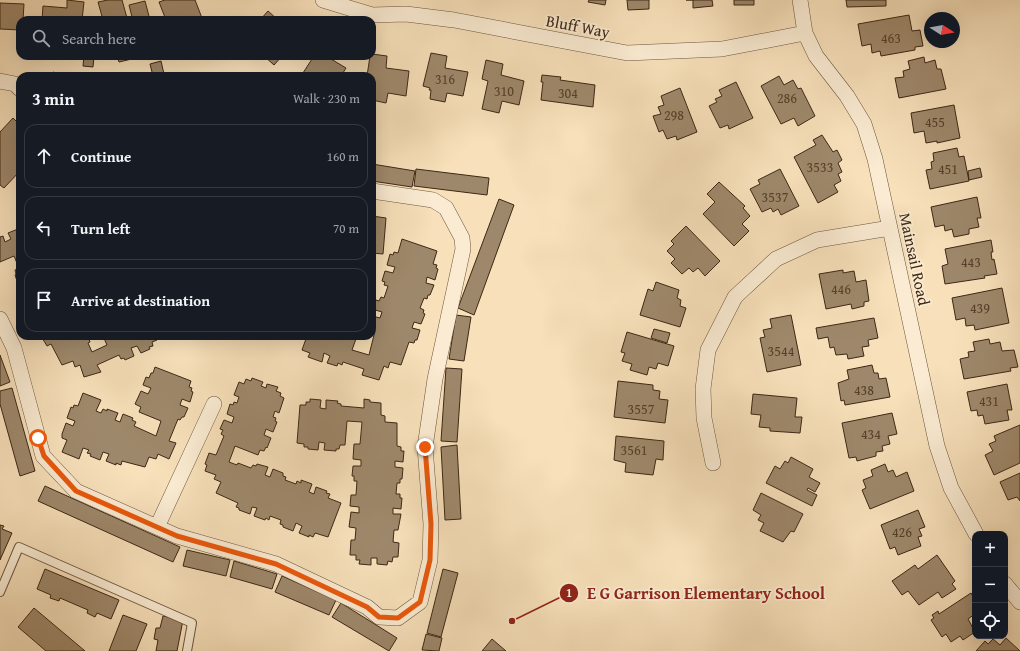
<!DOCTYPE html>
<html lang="en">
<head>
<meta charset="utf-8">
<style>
  :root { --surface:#171b24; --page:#242831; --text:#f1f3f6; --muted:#9ea1a6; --line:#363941 }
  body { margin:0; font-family:"Gentium Book Plus",serif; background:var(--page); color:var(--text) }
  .controls { position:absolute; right:12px; bottom:12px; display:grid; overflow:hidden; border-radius:8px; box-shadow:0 4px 16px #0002 }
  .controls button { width:36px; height:36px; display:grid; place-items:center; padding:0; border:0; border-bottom:1px solid var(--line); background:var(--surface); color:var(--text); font:20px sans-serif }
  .compass { position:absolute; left:924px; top:12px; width:36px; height:36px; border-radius:50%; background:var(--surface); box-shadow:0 4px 16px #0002; rotate:101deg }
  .stop { position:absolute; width:12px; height:12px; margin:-9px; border:3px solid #ea580c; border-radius:50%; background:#fff }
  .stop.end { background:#ea580c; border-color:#fff; box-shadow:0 1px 4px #0008 }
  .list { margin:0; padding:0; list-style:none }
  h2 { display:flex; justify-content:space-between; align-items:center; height:52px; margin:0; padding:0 16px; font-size:17px }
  h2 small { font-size:13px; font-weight:400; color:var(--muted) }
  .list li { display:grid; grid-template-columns:26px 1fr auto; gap:12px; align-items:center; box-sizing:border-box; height:64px; margin:0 8px 8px; padding:0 8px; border:1px solid var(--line); border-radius:12px }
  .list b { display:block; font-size:15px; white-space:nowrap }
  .list em { font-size:13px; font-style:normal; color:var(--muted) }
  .icon { flex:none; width:22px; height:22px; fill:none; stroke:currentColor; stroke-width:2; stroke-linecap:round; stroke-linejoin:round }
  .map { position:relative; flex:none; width:1020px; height:651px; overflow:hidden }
  .search { position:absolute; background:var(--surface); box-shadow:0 4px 16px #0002; left:16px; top:16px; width:360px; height:44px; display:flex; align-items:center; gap:10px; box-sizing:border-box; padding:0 14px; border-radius:12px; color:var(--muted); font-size:15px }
  .panel { position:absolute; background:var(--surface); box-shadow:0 4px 16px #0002; left:16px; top:72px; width:360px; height:268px; border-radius:12px }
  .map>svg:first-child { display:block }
  .building { fill:#9e886b; stroke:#3d2815 }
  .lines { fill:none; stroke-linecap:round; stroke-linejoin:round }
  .lane-casing { stroke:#6c563e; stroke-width:10 }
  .street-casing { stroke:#6c563e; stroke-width:16 }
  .lane { stroke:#faebd2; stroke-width:8 }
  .street { stroke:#faebd2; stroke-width:15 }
  .route { stroke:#ea580c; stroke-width:5 }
  .labels { text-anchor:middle; stroke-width:3.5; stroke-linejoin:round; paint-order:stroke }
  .number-label { font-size:14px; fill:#55402a }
  .street-label { font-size:16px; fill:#3d2815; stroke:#faebd2 }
  .leader { fill:none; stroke:#8f2418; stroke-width:1.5 }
  .callout-dot { fill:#8f2418; stroke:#faebd2; stroke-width:1.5 }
  .mark-label { font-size:12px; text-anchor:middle; font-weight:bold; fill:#fff }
  .callout-label { font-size:17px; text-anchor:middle; font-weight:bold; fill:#8f2418; stroke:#faebd2; stroke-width:3.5; stroke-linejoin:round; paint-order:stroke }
</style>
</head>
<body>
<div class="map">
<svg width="1020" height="651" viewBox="0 0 1020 651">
  <rect width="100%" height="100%" fill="#f7e0ba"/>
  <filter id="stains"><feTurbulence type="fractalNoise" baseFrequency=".005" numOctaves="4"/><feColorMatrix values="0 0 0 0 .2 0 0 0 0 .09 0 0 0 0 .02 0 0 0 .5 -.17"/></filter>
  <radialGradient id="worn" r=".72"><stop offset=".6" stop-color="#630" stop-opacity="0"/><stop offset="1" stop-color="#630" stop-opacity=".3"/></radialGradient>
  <!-- building -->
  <path class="building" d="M67,0l17,2 -2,18h-40l1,-14 24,2z
    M108,0h14l5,18 5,-1 -3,-12 16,-4 5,19h-47l-5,-18z
    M165,0h30l7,18 -4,2h-12v-2l-6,2h-14l-7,-18z
    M589,0h17l-1,5 -17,-3z
    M627,0h22v9l-21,1z
    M686,0h26l1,6 -20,2v-8z
    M734,0h20v5h-20z
    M846,0h40v6l-39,1z
    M0,3l24,1 -1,16h-3v10l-20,-1z
    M268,11l10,9h-18z
    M909,15l3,16 8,-1 3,16 -8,1v3l-34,6 -1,-5 -8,2 -1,-9 -9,2 -4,-22z
    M431,53l16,3 -2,12 23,4 -5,24 -16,-3 -2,9 -15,-3 1,-9h-2l1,-2 -7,-2z
    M372,54l15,2 -1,12 23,3 -3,25 -18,-3 -2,10 -14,-3v-24h-5l3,-20z
    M84,56h10l-1,11 -10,-1z
    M117,56h18l1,2 -17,4z
    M264,56h18l-8,9z
    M314,56h12l20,12 -5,8h-40z
    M924,57l1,6 10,-3 2,9h4l5,20 -47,9 -4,-20 9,-1 -1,-6 7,-2 -2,-8z
    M486,60l17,4 -2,11 23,6 -5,24 -17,-4 -3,12 -17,-4 6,-28 -6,-2z
    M161,61l3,13 -11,2 -3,-12z
    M53,72l13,4h-15z
    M542,75l19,2 -1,3 35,5 -2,22 -52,-7 2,-18h-2z
    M779,76l5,9 9,-5 5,9 3,-1 14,28 -17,10 -4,-8 -13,6 -20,-38z
    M736,82l17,36 -24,11 -1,-4 -8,3 -11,-22 8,-4 -2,-3 7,-3 -3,-6z
    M680,88l17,44 -20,8 -1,-4 -9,3 -4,-9 -4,2 -6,-16 8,-2 -3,-7 6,-2 -3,-9z
    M954,105l6,33 -23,5v-2l-11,2 -2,-12 -10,2 -3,-20z
    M13,118l7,7v46l-16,17 -4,-3v-53z
    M822,135l11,17 4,-2 5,10 -4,3 4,9 -4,2 3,7 -7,4 4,7 -20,11 -24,-46 22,-12 -3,-5z
    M957,148l2,9 5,-1 5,25 -39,8 -4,-19 6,-1 -1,-7 3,-1 -1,-8z
    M372,164l43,7 -3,16 -40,-6z
    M980,168l2,9 -13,3 -1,-9z
    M416,169l73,9 -2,17 -73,-9z
    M780,169l19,37 -18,9 -3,-6 -5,3 -2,-4 -9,4 -12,-23 10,-5 -2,-4z
    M719,182l26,24 -2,2 7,8 -8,8 7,7 -15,15 -31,-32 12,-12 -8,-8z
    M977,197l4,21h-4l2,9 -10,2v5l-15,3 -2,-8 -7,2 -1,-6 -9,2 -4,-20z
    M499,199l15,6 -40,110 -16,-7z
    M372,212v4l14,2 -3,36 -11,-1z
    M686,226l34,35 -15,15 -7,-8 -5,4 -4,-4 -7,6 -11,-11 4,-4 -8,-8 7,-7 -3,-3z
    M18,229l2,4v50l-2,1 -3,-9 1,-1 -1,-4 4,-2 -5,-12 -14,6v-25l3,-1 2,6 6,-3 -3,-6z
    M402,239l35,12 -4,13 4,1 -1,3 2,1 -3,11 -8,-3 -1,6 8,2 -4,10h-2l-1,4 -3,-1 -4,10 4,2 -1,3 2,1 -4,10 -7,-2 -2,6 8,2 -3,10h-2l-1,3 -5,-1 -8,23 -11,-3 -2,6 -4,-2 -5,14 -17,-5 2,-6 -21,-7 -1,3 -4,-2 -1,3 -10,-3 3,-7 -6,-3 -2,9 -14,-5 2,-4 -8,-3 5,-14h50l-5,14 17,5 6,-24 -3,-1v-14l8,2 2,-6 -10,-3 4,-9 3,1 2,-4 3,1 4,-12 -4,-1 1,-3 -3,-1 3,-10 8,2 2,-6 -8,-2 3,-11 3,1 1,-3 4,1z
    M991,240l2,12h-2l1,8 2,-1 3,15 -13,2 1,2 -40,6 -3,-18 6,-2 -3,-15z
    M843,270v3l11,-2 2,11 10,-2 3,21 -5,1v4l-12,3 -1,-5 -25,5 -7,-35z
    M656,282l23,8 -2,8 4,2 -1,6 6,2 -6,19 -40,-12 8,-26 5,2z
    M1002,288l7,35 -34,7 -1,-5 -8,1 -1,-8 -9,2 -4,-22z
    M456,315l15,2 -7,44 -15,-2z
    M791,315l10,50 -34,7 -7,-34 5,-1 -2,-7 9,-2 -2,-9z
    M874,318l4,20 -10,2 1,6 -7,1 2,9 -16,3 -1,-5 -11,1 -2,-8 -4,1 -2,-11 -10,2 -2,-11z
    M654,329l16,4 -3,10 -16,-5z
    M627,332l47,14 -6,20 -10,-3 -2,6 -7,-2 -2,8 -17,-5 2,-6 -10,-3 3,-8 -4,-1z
    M41,336h47l2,6 -2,1 4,9 15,-7 -4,-9h53l1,4 -5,2 1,4 -4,1 1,2 -9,4 -4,-7 -6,2 3,8 -9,4 -1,-2 -3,1 -2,-4 -22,10 4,7 -17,5 -4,-12 -5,2 -2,-6 -11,4 -11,-21 -4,2z
    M989,339l1,5 10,-2 2,9 12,-1 4,17 -8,1 1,3 -47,8 -4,-20 9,-2 -1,-5 7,-1 -2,-9z
    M0,355l10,27 -10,4z
    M872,365l2,8h4l1,6 7,-1 4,19 -45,8 -1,-5 -3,1 -3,-18 11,-4 -2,-9z
    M155,367l36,14 -2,6 3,1 -1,3 2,1 -3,10 -8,-3 -2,6 8,3 -4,9h-2l-2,3 -2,-1 -9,22 7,2 -7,16 -11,-5 -2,5 -7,-2 -4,10 -23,-6 -1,4 -5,-2v2l-10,-4 3,-7 -6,-2 -3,8 -10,-4 1,-2 -4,-1 2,-3 -6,-2 -4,11 -17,-7 5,-12 -5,-2v-4l4,-11 7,3 2,-5 -8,-3 4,-11 2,1 1,-3 4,1 5,-13 18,7 -5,11 5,2 2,-4 4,2v-2l11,4 -3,7 5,2 3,-8 10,4 -1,2 4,2 -2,4 22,10 5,-15 -22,-9 2,-5 -6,-3 6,-13 7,3 3,-6 -8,-3 3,-8 3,1 2,-5h2z
    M446,368l16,1 -5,73 -16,-1z
    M252,378l11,4 -2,4 5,2 1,-4 11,3 -2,4 5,2 -1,3 4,2 -5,15 -4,-2 -2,6 3,1 -1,3 2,1 -4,10 -7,-3 -2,6 7,3 -4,10 -1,-1 -2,4 -4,-1 -2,5 -23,-9 -6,16 8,3 1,-2 13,5 2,-3 3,1 1,-2 11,3 -3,8 5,2 3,-8 10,4v3l3,1 -1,3 11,4 1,-3 4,2v-3l11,4 -3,8 5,2 2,-7 11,4 -1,2 4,1 -2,4 13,5 -13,34 -13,-4 -2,4 -4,-2v2l-10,-4 3,-7 -6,-3 -3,8 -10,-4v-2l-3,-1 1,-4 -11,-4 -1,4 -3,-2 -1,2 -11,-4 3,-8 -5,-1 -2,7 -11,-4v-2l-3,-1 2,-4 -22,-10 5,-11 -7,-3 2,-4 -11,-4 2,-6 -2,-1 4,-11 7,2 8,-19 -3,-2 2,-4 -3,-1 4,-9 8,3 2,-6 -7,-3 3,-10 3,1 1,-3 3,1 2,-6 -5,-2 5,-13 5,2 2,-5 5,2z
    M618,381l35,4v5l7,1 -1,8 9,1 -3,23 -51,-6z
    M1007,384l5,26h-5l2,10 -24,4 -2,-9 -5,1 -1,-6 -6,1 -4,-19z
    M12,388l23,83 -15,5 -20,-72v-13z
    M753,394l44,4 -2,19h7l-2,16 -30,-2v-3l-11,-1 2,-12 -10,-1z
    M310,399l11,1 -1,8 6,1v-9l12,1 -1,2 4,1v2l23,2v-9l6,1v2l11,1v12l4,1v6l12,1v23l4,1v4h3l-1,11 -8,-1v6l8,1 -1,11h-2v4h-3l-1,11h4v4h2l-1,11 -8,-1v6h8l-3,16h-4l-1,12 6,1 -1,14h-5l-1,5 -4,-1 -1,4 -10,-1v-6h-6v7l-12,-1 1,-4h-4v-5h-6l1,-15h4l1,-12 -7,-1 2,-15 8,1v-6l-9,-1 1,-11h5l1,-14h-3v-5h-2l1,-10h8v-6l-8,-1 1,-15h6l2,-22 -15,-1 -2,24h-5l-1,4h-3v2l-12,-1 1,-7 -6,-1 -1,8 -10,-1v-2h-4v-3l-7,-1 3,-38h6v-3h4z
    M892,413l5,21 -9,2 2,8 -8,2 1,5 -7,1v4l-19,5 -1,-4 -7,1 -7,-35z
    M1020,425v38l-26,12 -9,-20 8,-4 -4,-7 7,-3 -2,-5z
    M616,436l48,5 -1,19 -7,-1 -3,16 -28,-3 1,-9 -12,-3z
    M457,445l4,74 -16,1 -4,-73z
    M791,457l22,12 -4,8 11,6 -5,9 -7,-4 -1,2 10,5 -5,11 -46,-23 9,-17 5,3 5,-8 3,2z
    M885,464l3,8 5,-2 3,7 11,-5 7,19 -44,18 -8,-19 4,-2 -3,-8 10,-4 -2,-6z
    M1020,473v28l-3,-4 -9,3 -8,-18z
    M45,486l135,61 -7,15 -135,-61z
    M761,493l42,21 -9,18 -3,-1 -8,11 -23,-11 4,-8 -6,-3 3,-5 -8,-5z
    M918,510l7,17 -6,2 3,7 -4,1 3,9 -23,9 -3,-8 -5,2 -9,-24z
    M0,525l4,1 -2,3 10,4 -12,27z
    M187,550l43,10 -4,16 -43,-10z
    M937,555l18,26 -3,3 4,5 -14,9 -4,-6 -19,13 -11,-14 -6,4 -10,-14 23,-16 3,4z
    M234,561l43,13 -5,15 -42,-12z
    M45,569l74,31 -8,19 -14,-6 -2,4 -8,-4 1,-3 -28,-12 -1,3 -9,-3 1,-3 -14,-6z
    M443,569l15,4 -17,64 -14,-4z
    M282,576l54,24 -7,15 -54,-23z
    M971,593l4,7v14l-7,5 7,13 -12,8 -3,-4 -9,6 -5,-8 -4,3 -11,-17 3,-2 -2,-3 6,-4 1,3z
    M341,603l56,35 -8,13 -57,-34z
    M34,608l51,43h-39l-28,-24z
    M123,615l24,9 -11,27h-27z
    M169,615l14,5 -6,31h-21l2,-11 -4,-1 2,-11h4l3,-12 5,1z
    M426,634l16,4 -3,13 -17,-1z
    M1006,638l14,13h-44l9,-10 3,3 5,-5 7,6z
    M492,639l14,12h-24z"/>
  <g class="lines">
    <!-- lane casing -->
    <g class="lane-casing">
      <path id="lane" d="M0,592l19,-45 173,76 -5,28"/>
    </g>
    <!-- street casing -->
    <g class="street-casing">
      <path id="street" d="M323,0l49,15 34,-1 48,6 173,33 95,-4 83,-16
        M800,0l5,33 11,23 31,40 17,28 11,35 62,287 14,42 25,46
        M0,81l15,3 5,5
        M0,319l14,29 29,108 33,35 101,45 99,28 91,43 12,10 19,1 22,-16 10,-42 1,-36 -6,-77 10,-68 28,-130 -1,-11 -16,-30 -13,-8 -61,-9
        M713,463l-9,-45 -1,-29 5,-39 27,-53 41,-38 41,-19 73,-12
        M157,527l57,-123
        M1005,584l15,18"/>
    </g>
    <!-- lane -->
    <use href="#lane" class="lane"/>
    <!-- street -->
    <use href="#street" class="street"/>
  </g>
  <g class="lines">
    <!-- route -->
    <path class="route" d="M38,438l6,18 32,35 101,45 99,28 91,43 12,10 19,1 22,-16 10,-42 1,-36 -6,-77"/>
  </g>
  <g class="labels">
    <!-- number labels -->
    <g class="number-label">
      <text x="891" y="43">463</text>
      <text x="445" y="84">316</text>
      <text x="504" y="96">310</text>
      <text x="568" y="98">304</text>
      <text x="787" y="103">286</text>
      <text x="674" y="120">298</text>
      <text x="935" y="127">455</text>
      <text x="820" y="172">3533</text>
      <text x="948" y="174">451</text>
      <text x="775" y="202">3537</text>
      <text x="971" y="267">443</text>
      <text x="841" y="294">446</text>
      <text x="980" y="313">439</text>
      <text x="781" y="356">3544</text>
      <text x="864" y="395">438</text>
      <text x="989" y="406">431</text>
      <text x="641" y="414">3557</text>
      <text x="871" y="439">434</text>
      <text x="634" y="455">3561</text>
      <text x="902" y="537">426</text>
    </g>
    <!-- street labels -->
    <g class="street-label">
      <text transform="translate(578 26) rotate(11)" y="6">Bluff Way</text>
      <text transform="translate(915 259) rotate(78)" y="6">Mainsail Road</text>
    </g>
  </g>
  <!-- callouts -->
  <path class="leader" d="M512 621L569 593"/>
  <g class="callout-dot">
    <circle cx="512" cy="621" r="4"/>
    <circle cx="569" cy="593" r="10"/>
  </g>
  <g class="mark-label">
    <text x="569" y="597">1</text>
  </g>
  <g class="callout-label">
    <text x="706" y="599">E G Garrison Elementary School</text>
  </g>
  <rect width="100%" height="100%" filter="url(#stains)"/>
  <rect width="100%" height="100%" fill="url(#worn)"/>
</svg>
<div class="controls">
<button>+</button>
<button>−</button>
<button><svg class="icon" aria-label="locate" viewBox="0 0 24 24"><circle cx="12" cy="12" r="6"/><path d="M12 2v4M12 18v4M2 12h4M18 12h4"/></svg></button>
</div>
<svg class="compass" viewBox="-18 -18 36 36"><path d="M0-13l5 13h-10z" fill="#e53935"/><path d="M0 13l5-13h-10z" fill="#9ea1a6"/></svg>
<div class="stop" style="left:38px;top:438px"></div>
<div class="stop end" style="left:425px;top:447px"></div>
<div class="search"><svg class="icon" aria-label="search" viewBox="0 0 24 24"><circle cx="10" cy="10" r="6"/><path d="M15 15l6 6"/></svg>Search here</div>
<section class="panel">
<h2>3 min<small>Walk · 230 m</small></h2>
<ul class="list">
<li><svg class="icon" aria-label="ahead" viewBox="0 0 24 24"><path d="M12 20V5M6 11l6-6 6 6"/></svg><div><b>Continue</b></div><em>160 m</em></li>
<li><svg class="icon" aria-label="left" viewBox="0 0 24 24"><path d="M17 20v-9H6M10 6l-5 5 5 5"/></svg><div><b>Turn left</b></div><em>70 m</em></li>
<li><svg class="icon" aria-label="arrive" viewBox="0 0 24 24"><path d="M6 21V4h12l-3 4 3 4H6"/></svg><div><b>Arrive at destination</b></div></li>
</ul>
</section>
</div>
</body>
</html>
